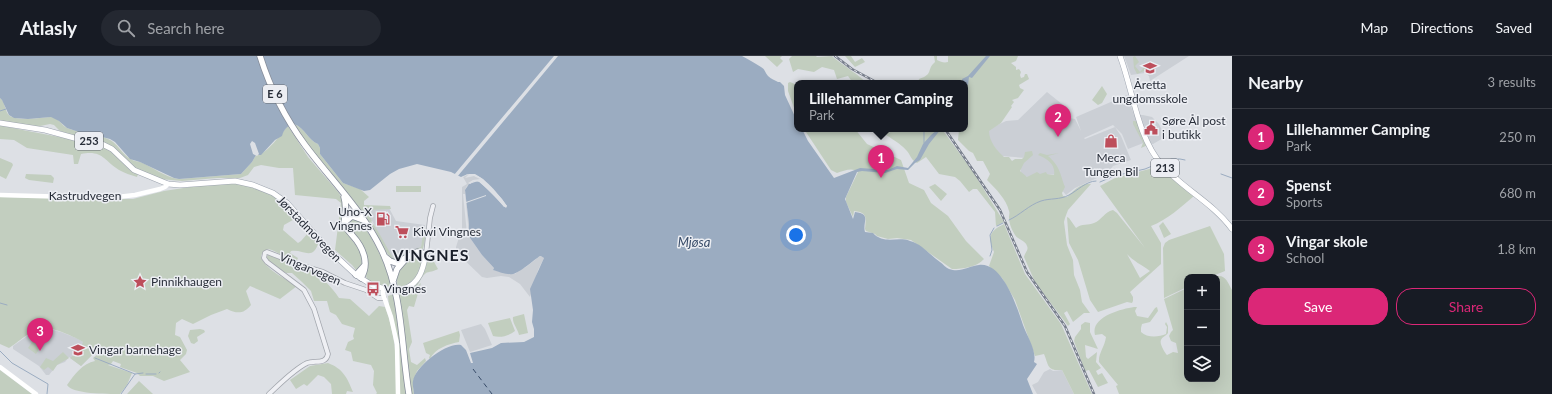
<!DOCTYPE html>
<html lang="en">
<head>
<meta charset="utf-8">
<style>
  :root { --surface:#171b24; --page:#242831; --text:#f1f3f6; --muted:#9ea1a6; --line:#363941; --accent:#db2777 }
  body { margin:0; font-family:Lato,sans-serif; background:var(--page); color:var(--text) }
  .controls { position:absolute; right:12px; bottom:12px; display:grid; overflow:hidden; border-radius:8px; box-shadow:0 4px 16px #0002 }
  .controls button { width:36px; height:36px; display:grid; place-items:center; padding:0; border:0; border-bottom:1px solid var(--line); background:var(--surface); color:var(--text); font:20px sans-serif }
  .you { position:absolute; left:796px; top:179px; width:14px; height:14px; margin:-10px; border:3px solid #fff; border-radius:50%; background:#1a73e8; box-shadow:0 0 0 6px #1a73e833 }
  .badge { display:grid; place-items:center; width:26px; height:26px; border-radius:50%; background:var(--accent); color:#fff; font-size:13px; font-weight:700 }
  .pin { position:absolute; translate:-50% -33px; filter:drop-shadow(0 1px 2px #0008) }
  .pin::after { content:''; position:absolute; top:21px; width:14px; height:12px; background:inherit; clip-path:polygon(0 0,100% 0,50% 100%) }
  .popup { position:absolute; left:794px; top:24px; width:174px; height:52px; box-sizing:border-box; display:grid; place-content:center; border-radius:8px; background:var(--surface); filter:drop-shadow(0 1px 3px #0005); font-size:13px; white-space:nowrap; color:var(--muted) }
  .popup b { font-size:15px; color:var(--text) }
  .popup::after { content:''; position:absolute; left:50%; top:100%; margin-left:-8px; border:8px solid transparent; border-top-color:var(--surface) }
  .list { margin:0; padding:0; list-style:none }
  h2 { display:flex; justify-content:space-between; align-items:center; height:52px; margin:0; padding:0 16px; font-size:17px }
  h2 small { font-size:13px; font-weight:400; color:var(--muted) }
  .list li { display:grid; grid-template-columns:26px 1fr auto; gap:12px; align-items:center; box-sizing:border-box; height:56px; padding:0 16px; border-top:1px solid var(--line) }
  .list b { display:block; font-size:15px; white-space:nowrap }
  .list p { margin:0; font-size:13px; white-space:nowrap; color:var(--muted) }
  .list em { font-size:13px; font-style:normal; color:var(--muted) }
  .actions { display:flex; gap:8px; padding:12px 16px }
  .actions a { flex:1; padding:9px 0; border:1px solid var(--accent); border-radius:16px; text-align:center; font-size:14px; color:var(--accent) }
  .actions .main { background:var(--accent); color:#fff }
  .icon { flex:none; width:22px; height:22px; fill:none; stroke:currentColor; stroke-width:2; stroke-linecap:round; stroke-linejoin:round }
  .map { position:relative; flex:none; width:1232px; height:338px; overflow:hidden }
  header { display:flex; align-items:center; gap:24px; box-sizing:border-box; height:56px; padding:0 20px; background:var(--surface); border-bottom:1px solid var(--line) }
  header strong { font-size:19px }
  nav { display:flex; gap:22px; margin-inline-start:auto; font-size:14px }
  .search { width:280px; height:36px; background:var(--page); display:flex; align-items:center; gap:10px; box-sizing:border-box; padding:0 14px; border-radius:22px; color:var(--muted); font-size:15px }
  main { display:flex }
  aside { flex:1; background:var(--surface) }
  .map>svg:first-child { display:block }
  .built { fill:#cbcfd5 }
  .green { fill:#c2cebf; fill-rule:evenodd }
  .water { fill:#9bacc1 }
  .pier { fill:#dde0e5 }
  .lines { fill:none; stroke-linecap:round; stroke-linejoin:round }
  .stream { stroke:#9bacc1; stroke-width:1 }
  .ferry { stroke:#374b68; stroke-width:1; stroke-dasharray:5 4; stroke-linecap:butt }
  .tertiary-casing { stroke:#a3a7ae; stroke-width:5.5 }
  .primary-casing { stroke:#9da4af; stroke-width:6 }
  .trunk-casing { stroke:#868d9a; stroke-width:7 }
  .tertiary { stroke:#eff0f4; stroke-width:4 }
  .secondary { stroke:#fff; stroke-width:4.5 }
  .primary { stroke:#fff; stroke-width:5 }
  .trunk { stroke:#fff; stroke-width:5.5 }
  .rail-casing { stroke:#787f8c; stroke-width:2.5 }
  .rail { stroke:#eceef3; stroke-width:1; stroke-dasharray:3; stroke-linecap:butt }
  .primary-bridge-casing { stroke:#9da4af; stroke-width:6; stroke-linecap:butt }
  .primary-bridge { stroke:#fff; stroke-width:5 }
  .labels { text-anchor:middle; stroke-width:3; stroke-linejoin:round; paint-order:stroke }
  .shield { fill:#eceef3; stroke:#636871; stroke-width:1 }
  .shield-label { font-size:11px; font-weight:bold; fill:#282e39 }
  .poi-label { font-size:12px; fill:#282e39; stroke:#eceef3; text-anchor:start }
  .street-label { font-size:12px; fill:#282e39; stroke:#eceef3 }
  .water-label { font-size:13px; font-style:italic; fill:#374b68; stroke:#eceef3 }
  .district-label { font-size:16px; font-weight:bold; letter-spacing:1px; fill:#1a1f2a; stroke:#eceef3 }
</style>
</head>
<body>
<header>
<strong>Atlasly</strong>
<div class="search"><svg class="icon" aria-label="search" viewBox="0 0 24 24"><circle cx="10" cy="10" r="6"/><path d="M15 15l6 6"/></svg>Search here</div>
<nav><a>Map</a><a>Directions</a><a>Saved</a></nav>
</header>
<main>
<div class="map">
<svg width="1232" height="338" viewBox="0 0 1232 338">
  <rect width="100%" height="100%" fill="#dde0e5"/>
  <!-- built -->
  <path class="built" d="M1124,0h65l-39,25 -1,-5 -4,-3 -14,2z
    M1047,36l15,12 7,14 6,1 6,12 -5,-14 51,-22 7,20h9l9,2 7,7 6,13 -12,7 -7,-2 -18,7 -6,-15 -9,-9 -29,13 1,1 30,-12 6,9 10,24 -18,6 -5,7 -33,15 -9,7 -5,-6 -2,-14 -14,-1 -16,4 -8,-4 -1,-9 6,-7 -25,-2 -13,-18 1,-9 17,-8 12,-1z
    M469,118l14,5 -9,2 -7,5 -2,4 4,34 -1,11 14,20 12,13 -1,2 16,4h6l7,-6 4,-1 14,-11 1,-1 3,3 -6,12 -8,27 -10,-13 -11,-7 -8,-1 -14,2 -5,-1 -26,-25v-5l6,-19v-41l5,-3 -4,-7z
    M389,152l7,13 29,4 -4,23 -24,10 -4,1 -3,-4 -23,-44 1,-1z
    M481,268l4,5 7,16 -22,7 -9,-22z
    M42,271l19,5 15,6 6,3 12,12 -13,13 -12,-9 -4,5 -8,3 -8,10h-3l-7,-9 -26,-17v-3l24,-17z
    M1050,313l3,2 9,-1 12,24h-37l-5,-9 6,-3 6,-10z"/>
  <!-- green -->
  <path class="green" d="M765,0h17l-2,2 3,3 -6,6z
    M792,0h24l1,1 15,-1c6,6 32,22 34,27h-13l-5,-7 -11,3 -3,-9 -12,-3 -8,5 -16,-3 -5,3 -4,-13z
    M845,0h6l4,6 7,-4 3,4 -10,5z
    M934,0h3v4c4,2 7,3 11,2v-6h70l-2,5 -5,2 5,4v3l3,-1 2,3 -1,3 1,3 3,-1 1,-3h2l2,5 -10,6 1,3 4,2 -6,8 -6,2 2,2 -3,4 1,1 -11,16 -12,8c0,10 8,20 15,26h5l3,4 3,-2h7l2,-2 1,-5 7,-1 1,4 -9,8 -4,8 7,6 10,-5 3,2 6,-2 1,2 7,1c2,-10 -7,-17 -16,-20l2,-2 7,2 12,-2 -11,3c12,10 12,18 17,31l-3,6 1,3 4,1c6,-6 15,-15 24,-13l-23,26 -3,8 -1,4 3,23 6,15 1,15 6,15 2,12 8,11h-6l-11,9 -6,-11 -3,2 6,11 -2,2 -33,-44 -11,-25c1,-5 5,-7 3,-11 -2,-6 -9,-6 -12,-11 -3,-5 -6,-11 -6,-18 0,-2 1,-4 0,-6 -3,-12 -13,-22 -22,-31l3,-6 -7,-13h-6l-4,-8 -4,-2 -11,-11 1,-11h6v-46h-47l1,-4c15,-5 7,-9 16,-17z
    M1135,0l4,6 -4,4 5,6 4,-5 1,1 3,-3v-2l2,-1 1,1 -7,8 -7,3 -3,-6 -1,-11z
    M790,26l7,3v31l-9,-25v-8z
    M1102,30l5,8 -5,9 -4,2 -6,-5z
    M0,42c6,4 4,14 10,18 8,5 31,2 40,1 8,-1 11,8 17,11 13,5 28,5 41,11 10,4 14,16 23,20 2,2 6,2 9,3 13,5 24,15 39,17l62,-5 11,-12 4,-7c12,-1 24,-21 32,-29l20,31 31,36 5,10 1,8 -3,10v6l16,21 3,5 1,11 -4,7 -2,-1 -4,-5 -17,-15 6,-47 -5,-4 -41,-4 -2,-27h-14l-18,-3 -7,2 -6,8 -8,3h-23l-35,3 -22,-2 -28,-12 -20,-21 -6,-3 -29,-6 -17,-6 -6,-6 -4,-1 -15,3 -35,-6z
    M1133,65h4l11,24 -7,3 2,-5 -10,-19z
    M294,68c11,4 14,16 24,20l2,4v6l23,29 17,6 9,8 -5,4v4l26,1 1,3 -22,1 -1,2 4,9 -1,1 4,4 18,32h4l10,-6 14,-5 3,-19 3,1 -4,20 -27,12c-11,-5 -15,-20 -21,-30 -23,-38 -57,-69 -81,-107z
    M0,69c35,9 71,12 105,23 8,3 22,20 33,26l-1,3c-6,-2 -13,-4 -18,-7 -16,-10 -16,-20 -38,-16l-3,10h-4l-1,-9 -46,-7 -13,-8 -14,-1z
    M804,73h51l12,15 34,16 8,23 15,7 7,13 17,13 18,25 18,18c-7,8 -21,10 -32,10l-41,-29 -14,-2 -9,1 -11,-3 -2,-2 -9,-3 -1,-2c1,-10 3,-17 -11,-18l-1,6 -7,-15v-5l12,-25c-6,-5 -14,-1 -21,1l-6,-3z
    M875,73h67l31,43 31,50 -8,4 -1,-14 -18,-23h-4l-4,3 -9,-11 -5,-4 -16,-3 -13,-17 -9,6c-6,-3 -6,-7 -10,-12 -5,-7 -24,-18 -32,-22z
    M0,102l12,5 1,2 -7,14 -6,-3z
    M1157,111l37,29c-13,11 -27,24 -43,30l10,17v21l-31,28 3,5v4l-1,2 -5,-1 -29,10 -8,-12 -12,-40 -9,-17 -2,-26 2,1 7,10c6,-5 12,-2 18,-5 8,-3 10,-11 19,-13l4,3 28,35 -45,-62 15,-8zM1127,198c6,7 15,11 23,17l-10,7z
    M26,118l25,1 3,3 -1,5 -24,-3 -4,-2z
    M216,127l27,1 31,12 6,4 18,17 -14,8 -1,5 15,13 3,-2 7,-8 4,1 7,7c-6,21 -15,8 -28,10l-1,2 8,5 -2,4 -24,-12 -4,-1 -5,3 -2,4c2,12 26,24 36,30l-17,13 -30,-13 -4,5 5,14c-7,9 -14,9 -24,4l-16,6 -18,9 -11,-5 -6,4 -1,12 5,2 7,13 -1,4 -6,6 10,12 -26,9 -11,-5h-13l-3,-3 -17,-6 1,-3 -8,-3 -2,3 -3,1 24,8 -5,12 -7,9c-13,0 -48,0 -53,-9 7,-10 16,-22 28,-24l-2,-3 5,-4 3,-4 -12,-3 5,6 -13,13 -11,-8 10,-8 3,-8c-8,-5 -32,-16 -42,-14 -8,1 -24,15 -32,20l-9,-4v-147l105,2h28l31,-8z
    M935,128l12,10 -6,7 -12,-14z
    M396,130h25v6h-25z
    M349,162l10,2c16,20 26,44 34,68l-23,-6 -3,-3 -1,-3 1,-10 -19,-42z
    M1163,166l8,12 -7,4 -5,-12z
    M1004,168l21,50 36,50 31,70h-18l-12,-24c-15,1 -13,-4 -18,-16l-9,2 -20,-56 -13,-22 -13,-12 5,-14c-7,-16 -4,-21 10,-28z
    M1210,170l14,28 1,17 -15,6h-23v10l-23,11 -1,-50 2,-5 4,-3z
    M268,199c7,0 13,5 20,8 7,3 15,3 21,7 12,6 22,16 30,28l11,1 19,17 10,-10 6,1c12,32 11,54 11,87h-20l1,-1 -4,-8 1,-14 -3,-6 -18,-4 -2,-9 -6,-2 3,-8 6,-3 -1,-3 2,-8 -13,-4 -6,-9 -6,-3 -3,-11h-13l-3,-10 -9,-9 -10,-9h-6l-18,-11 -2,-4z
    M413,201h4l4,4c1,14 -10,24 -23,27 -4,-15 2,-24 15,-31z
    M427,203l6,1 5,9c-3,2 -10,3 -12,4 -8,6 -5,16 -20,18 14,-6 19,-18 21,-32z
    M1217,220c9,-1 11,7 15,14v104h-113l-3,-8 2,-1 -19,-23c-1,-8 6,-16 7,-25l-4,-3 -7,1c-5,-18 26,-26 39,-28h3l-2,4 2,5 11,2 7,-10 2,-1 1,4 -8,11 -8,2 -1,4v4c6,6 18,5 25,2l1,-7 -2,-3 1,-2 2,4v7c-2,3 -6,4 -7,7 -2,3 4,13 6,15l6,-3 5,1 -2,-10 -5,-2 -2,-5 2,-4 2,-2 -9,-31 23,-11v87l-4,2h4v2h30v-102h-4z
    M421,227l-7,24 -5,-1 -2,4 5,32 -3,7 2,13 6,3 8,-7 1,3 -9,10 -4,10 1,13h-3l-12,-100 14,-4z
    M394,238l13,100h-7l-1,-46 -10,-42 -1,-10z
    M524,258l4,19 -9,2c-1,-6 -7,-12 -6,-18z
    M510,262l5,13c-6,5 -15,7 -22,5l-5,-13z
    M1085,266l5,1v9l8,17 -13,-4 1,12 2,2 9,-7 -1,10 5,6 -5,3 2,4 4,-2 6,10 -10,4 -9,-17 -4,1 -11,-30 1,-4 6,-8v-4z
    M200,273l4,1 1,2 -8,5 1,4 -4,3 -3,-1 -3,-7 2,-6z
    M459,275l1,4 -1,7c-10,2 -24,6 -29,17l-1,-1 1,-3 -4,-2 -3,-10z
    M38,277l8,6 -10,15 -8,-6z
    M63,296l6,6 -12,7 -4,6 -5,-4 -4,3 -4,-3 6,-9 7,3z
    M328,307c15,6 19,14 25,29l-6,-1 -1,3h-14l-1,-10 -7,-7 -6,-2 -11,11 -3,-2 -8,5 -6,-9 20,-14z
    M0,314l32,24h-32z
    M139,325l14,13h-26z"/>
  <!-- water -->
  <path class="water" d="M0,0h742c7,4 13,7 19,11 4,2 4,6 7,9 3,3 7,4 10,6h2l4,4 1,9 12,26v8h5l6,12 26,37 26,-10 28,2 9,-4 11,2 9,-11 6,-13 8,-9 7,-6h3l-12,15 -9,16 -5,3 -7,7 -11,-1 -12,4 -23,-2 -5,1 -12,27 8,20 2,-7c17,2 7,10 10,20l8,1c11,12 25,3 37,8 12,3 20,14 30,21 3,2 6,6 9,7 12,4 19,-3 30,-4 24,-3 38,42 44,60 4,11 14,26 11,37l3,2 -10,15 6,15h-619c0,-4 -2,-9 -1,-13 2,-14 33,-39 48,-36l5,5 5,13h2l-3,-10 22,-5 9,-5 23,-1 10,-5v-8l-2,-7 1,-12 -3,-21 14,-31 -3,-2h-1c-6,4 -21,17 -27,18 -6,1 -14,-2 -20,-4l1,-2 -12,-13 -14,-20 1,-11 -4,-34 4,-6 9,-3 14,12 12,14 3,-1c-7,-10 -25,-34 -38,-32 -3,0 -5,2 -8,3l-10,-5 -34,-8 -18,5 -9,5 -20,16 -6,1 -21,-8 -23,-29v-6l-2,-4c-10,-4 -13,-16 -24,-20 -7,2 -10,5 -12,12l-7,4 -14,15h-5l-4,7 -11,12 -62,5 -5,-1 -34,-16 -10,-3 -15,-17 -5,-3 -27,-7 -1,1 -15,-5 -8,-7 -8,-4 -23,2 -14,-1 -5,-3 -7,-15 -2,-2z
    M986,0h4l-18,22 -3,-1 -1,8 -5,-2 -1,-4 6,-3z"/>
  <!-- pier -->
  <path class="pier" d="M554,0h4l-101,121 -3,-2z
    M252,85l3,2 4,11 -2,2 -4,-2 -3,-10z
    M469,118h6l8,5 19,20 5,7 -1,2 -26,-26 -6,-1 -4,3 -2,-1 5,-3 7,-1 -6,-3 -9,2z
    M463,138h2l1,8 20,-7v1l-20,7 3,31h-2z"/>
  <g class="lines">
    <!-- stream -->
    <path class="stream" d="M0,55l6,-2
      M924,73v14
      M1171,103h9l5,1
      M1221,118l11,4
      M1100,126l14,-6 31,-7 12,-5
      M1009,164c11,-5 20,-15 32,-19 9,-3 19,-1 28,-6 8,-4 17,-14 27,-14
      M997,170l6,-3
      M990,200l2,-6 -2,-15 4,-7
      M0,247l7,2
      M0,295l12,12 36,21 -1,10
      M95,302l40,16
      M159,317l1,-1
      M146,318h10
      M121,338l14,-20 8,-1"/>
    <!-- ferry -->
    <path class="ferry" d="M473,313l19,25"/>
    <!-- tertiary casing -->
    <g class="tertiary-casing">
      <path id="tertiary" d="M426,198l4,-36 3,-12
        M269,338c11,-10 24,-24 38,-31 8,-3 19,2 21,-9l-14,-45 -10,-19 -37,-28 -3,-4 1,-5 2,-1 36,14 20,6 22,11 21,7 12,8h6"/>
    </g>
    <!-- primary casing -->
    <g class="primary-casing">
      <path id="primary" d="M1120,0c13,34 17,81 42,109 21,24 51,38 70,64
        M0,67l45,7 33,9 24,5 10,5 22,21 34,14 12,1 55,-4 18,4 20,8 14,10 39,44 30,28 16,10 16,5
        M404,233c16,-6 19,-20 22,-35"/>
    </g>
    <!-- trunk casing -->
    <g class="trunk-casing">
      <path id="trunk" d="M260,0c10,32 25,62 45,89 26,35 58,66 77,106 21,45 19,95 27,143
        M344,141c4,13 -1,17 1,28 1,4 5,7 7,10 11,12 18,28 9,43
        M345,166l7,-6 11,4
        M385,201l5,4 6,2 21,-11 9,2
        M356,219l8,-9
        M393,225l4,-12 7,-8"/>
    </g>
    <!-- tertiary -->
    <use href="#tertiary" class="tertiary"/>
    <!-- secondary -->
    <path class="secondary" d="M0,139l108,3 27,-3 25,-6 5,-2 3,-3
      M383,233v5l8,23 6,27 1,50
      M0,311l36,27"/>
    <!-- primary -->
    <use href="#primary" class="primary"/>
    <!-- trunk -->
    <use href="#trunk" class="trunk"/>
    <!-- rail casing -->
    <g class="rail-casing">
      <path id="rail" d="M835,0l17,13 26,14
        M945,73l55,81 27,62 38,54 29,68"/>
    </g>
    <!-- rail -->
    <use href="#rail" class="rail"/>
    <!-- primary-bridge casing -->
    <g class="primary-bridge-casing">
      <path id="primary-bridge" d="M388,234l16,-1"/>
    </g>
    <!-- primary-bridge -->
    <use href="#primary-bridge" class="primary-bridge"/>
  </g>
  <!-- icons -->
  <defs>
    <g id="school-bare" transform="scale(1.08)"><path d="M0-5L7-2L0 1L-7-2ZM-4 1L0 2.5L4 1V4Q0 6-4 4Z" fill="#bd4e5b" stroke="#eceef3" stroke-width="2.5" paint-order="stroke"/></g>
    <g id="civic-bare" transform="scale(1.08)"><path d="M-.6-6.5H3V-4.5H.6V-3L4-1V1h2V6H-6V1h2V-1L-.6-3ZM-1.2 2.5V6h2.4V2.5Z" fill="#bd4e5b" stroke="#eceef3" stroke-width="2.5" paint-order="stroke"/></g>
    <g id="shop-bare" transform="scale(1.08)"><path d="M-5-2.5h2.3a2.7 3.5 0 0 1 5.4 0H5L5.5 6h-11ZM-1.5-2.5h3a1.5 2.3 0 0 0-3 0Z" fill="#bd4e5b" stroke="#eceef3" stroke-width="2.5" paint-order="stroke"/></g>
    <g id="fuel-bare" transform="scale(1.08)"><path d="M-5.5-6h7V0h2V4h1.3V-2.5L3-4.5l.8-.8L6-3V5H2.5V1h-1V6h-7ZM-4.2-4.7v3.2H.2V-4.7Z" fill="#bd4e5b" stroke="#eceef3" stroke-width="2.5" paint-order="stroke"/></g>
    <g id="supermarket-bare" transform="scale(1.08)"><path d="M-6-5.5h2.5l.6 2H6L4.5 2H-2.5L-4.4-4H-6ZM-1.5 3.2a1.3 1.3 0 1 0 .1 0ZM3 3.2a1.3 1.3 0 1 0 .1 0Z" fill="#bd4e5b" stroke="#eceef3" stroke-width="2.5" paint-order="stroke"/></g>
    <g id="sight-bare" transform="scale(1.08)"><path d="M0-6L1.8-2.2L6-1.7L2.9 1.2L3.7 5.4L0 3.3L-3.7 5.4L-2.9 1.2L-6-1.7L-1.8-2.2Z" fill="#bd4e5b" stroke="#eceef3" stroke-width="2.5" paint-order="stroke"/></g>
    <g id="bus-bare" transform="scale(1.08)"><path d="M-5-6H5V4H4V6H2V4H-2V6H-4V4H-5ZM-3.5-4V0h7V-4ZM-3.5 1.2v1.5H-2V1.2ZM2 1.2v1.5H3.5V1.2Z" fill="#bd4e5b" stroke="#eceef3" stroke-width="2.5" paint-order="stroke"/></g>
  </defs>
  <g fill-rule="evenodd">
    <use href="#school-bare" x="1150" y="12"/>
    <use href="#civic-bare" x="1151" y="72"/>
    <use href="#shop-bare" x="1111" y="85"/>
    <use href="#fuel-bare" x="383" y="163"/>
    <use href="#supermarket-bare" x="402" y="176"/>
    <use href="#sight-bare" x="140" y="226"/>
    <use href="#bus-bare" x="373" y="233"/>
    <use href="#school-bare" x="78" y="294"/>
  </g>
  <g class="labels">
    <!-- shield labels -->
    <g class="shield">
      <rect x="263" y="29" width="24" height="18" rx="3"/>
      <rect x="75" y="76" width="28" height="18" rx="3"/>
      <rect x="1151" y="103" width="28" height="18" rx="3"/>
    </g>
    <g class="shield-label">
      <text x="275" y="42">E 6</text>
      <text x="89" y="89">253</text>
      <text x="1165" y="116">213</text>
    </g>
    <!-- poi labels -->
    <g class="poi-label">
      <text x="1150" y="33" text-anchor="middle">Åretta<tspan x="1150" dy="14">ungdomsskole</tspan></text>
      <text x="1162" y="69">Søre Ål post<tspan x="1162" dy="14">i butikk</tspan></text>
      <text x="1111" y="106" text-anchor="middle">Meca<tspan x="1111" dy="14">Tungen Bil</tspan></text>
      <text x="372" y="160" text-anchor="end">Uno-X<tspan x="372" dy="14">Vingnes</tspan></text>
      <text x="413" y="180">Kiwi Vingnes</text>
      <text x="151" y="230">Pinnikhaugen</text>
      <text x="384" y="237">Vingnes</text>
      <text x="89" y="298">Vingar barnehage</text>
    </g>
    <!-- street labels -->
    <g class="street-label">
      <text x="85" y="144">Kastrudvegen</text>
      <text transform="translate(309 173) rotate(46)" y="4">Jørstadmovegen</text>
      <text transform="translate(310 213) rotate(23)" y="4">Vingarvegen</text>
    </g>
    <!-- water labels -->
    <g class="water-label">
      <text x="694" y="191">Mjøsa</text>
    </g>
    <!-- district labels -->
    <g class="district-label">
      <text x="431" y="205">VINGNES</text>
    </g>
  </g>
</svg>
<div class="controls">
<button>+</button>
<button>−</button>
<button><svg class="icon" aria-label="layers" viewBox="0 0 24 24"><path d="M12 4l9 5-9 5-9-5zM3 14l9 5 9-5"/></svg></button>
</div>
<div class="you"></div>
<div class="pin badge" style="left:881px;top:122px">1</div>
<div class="popup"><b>Lillehammer Camping</b>Park</div>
<div class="pin badge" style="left:1058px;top:81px">2</div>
<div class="pin badge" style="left:40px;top:295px">3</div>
</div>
<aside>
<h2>Nearby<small>3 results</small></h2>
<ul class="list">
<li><span class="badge">1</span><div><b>Lillehammer Camping</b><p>Park</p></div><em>250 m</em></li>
<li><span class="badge">2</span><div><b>Spenst</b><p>Sports</p></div><em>680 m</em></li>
<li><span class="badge">3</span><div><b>Vingar skole</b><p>School</p></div><em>1.8 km</em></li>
</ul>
<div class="actions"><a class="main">Save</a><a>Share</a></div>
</aside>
</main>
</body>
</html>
